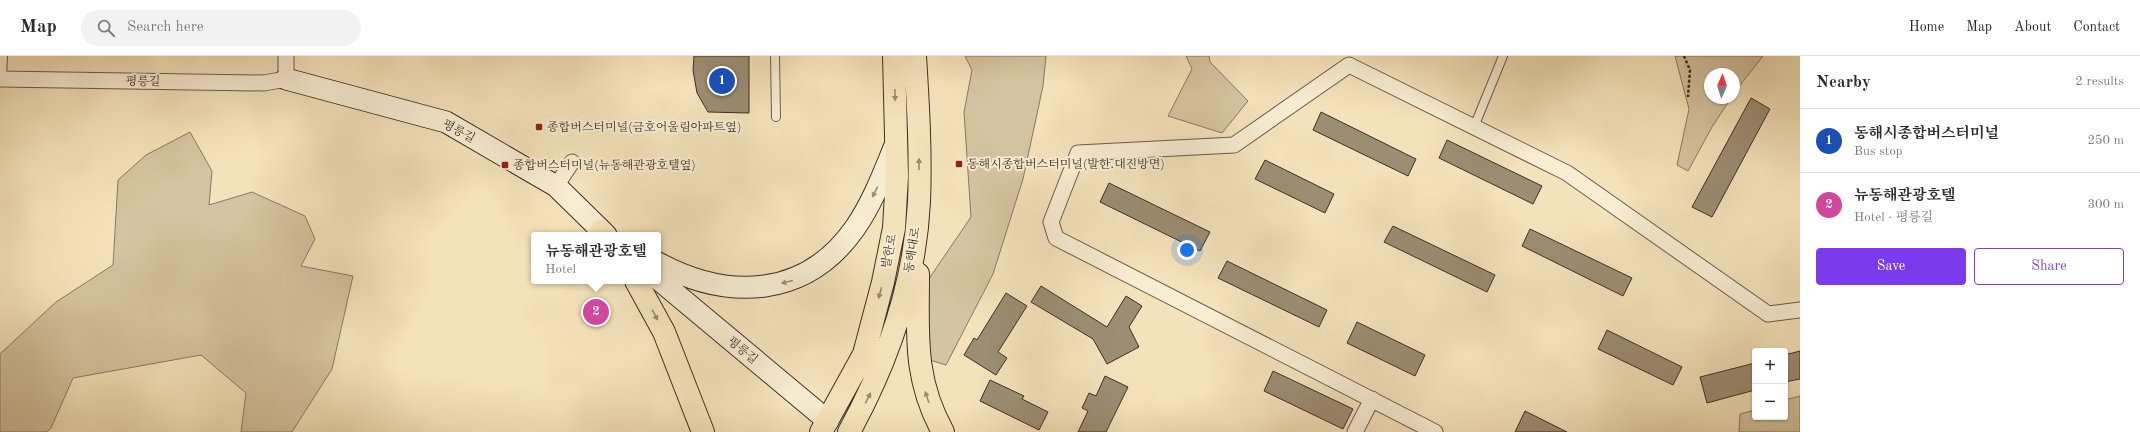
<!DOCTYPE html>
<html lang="en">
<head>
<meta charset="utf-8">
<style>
  :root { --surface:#fff; --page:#f2f2f3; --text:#2b2b33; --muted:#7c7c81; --line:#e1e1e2; --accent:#7c3aed }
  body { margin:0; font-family:"Old Standard TT","Noto Serif KR",serif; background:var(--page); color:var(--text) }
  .controls { position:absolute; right:12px; bottom:12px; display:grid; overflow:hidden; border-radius:4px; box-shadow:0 1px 3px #0004 }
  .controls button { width:36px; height:36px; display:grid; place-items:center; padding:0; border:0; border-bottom:1px solid var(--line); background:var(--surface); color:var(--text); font:20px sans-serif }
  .compass { position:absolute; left:1704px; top:12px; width:36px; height:36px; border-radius:50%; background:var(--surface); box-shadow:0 1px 3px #0004; rotate:3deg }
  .you { position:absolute; left:1187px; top:194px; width:14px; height:14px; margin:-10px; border:3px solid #fff; border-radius:50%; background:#1a73e8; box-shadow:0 0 0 6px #1a73e833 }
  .badge { display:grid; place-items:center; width:26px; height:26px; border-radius:50%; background:var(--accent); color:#fff; font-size:13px; font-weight:700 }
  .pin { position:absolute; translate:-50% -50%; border:2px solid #fff; box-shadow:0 1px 4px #0006 }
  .popup { position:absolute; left:531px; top:176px; width:130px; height:52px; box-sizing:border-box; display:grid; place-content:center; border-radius:4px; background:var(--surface); filter:drop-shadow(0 1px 3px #0005); font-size:13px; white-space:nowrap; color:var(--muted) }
  .popup b { font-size:15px; color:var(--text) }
  .popup::after { content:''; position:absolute; left:50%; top:100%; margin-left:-8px; border:8px solid transparent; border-top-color:var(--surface) }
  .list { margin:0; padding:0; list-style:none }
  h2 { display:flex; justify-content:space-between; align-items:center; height:52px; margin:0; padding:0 16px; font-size:17px }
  h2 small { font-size:13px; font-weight:400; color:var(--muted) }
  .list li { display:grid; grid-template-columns:26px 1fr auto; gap:12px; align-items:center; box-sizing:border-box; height:64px; padding:0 16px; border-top:1px solid var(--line) }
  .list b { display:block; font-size:15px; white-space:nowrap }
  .list p { margin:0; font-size:13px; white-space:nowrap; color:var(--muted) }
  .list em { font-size:13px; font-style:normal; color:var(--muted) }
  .actions { display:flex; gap:8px; padding:12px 16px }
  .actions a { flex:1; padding:9px 0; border:1px solid var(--accent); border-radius:4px; text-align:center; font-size:14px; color:var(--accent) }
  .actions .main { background:var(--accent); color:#fff }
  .icon { flex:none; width:22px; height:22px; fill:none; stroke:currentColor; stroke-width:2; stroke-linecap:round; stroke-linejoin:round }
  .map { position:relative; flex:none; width:1800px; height:376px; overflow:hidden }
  header { display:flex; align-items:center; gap:24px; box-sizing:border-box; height:56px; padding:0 20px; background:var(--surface); border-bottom:1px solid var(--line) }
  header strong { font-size:19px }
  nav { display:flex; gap:22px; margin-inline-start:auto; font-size:14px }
  .search { width:280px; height:36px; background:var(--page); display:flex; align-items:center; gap:10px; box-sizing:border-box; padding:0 14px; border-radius:22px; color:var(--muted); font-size:15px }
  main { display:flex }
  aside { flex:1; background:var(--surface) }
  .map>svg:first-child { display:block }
  .green { fill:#d5c4a1; stroke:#887a64 }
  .building { fill:#9c8d73; stroke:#3c3027 }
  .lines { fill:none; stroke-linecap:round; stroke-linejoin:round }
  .lane-casing { stroke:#6a5c4c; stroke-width:10 }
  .street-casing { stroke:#6a5c4c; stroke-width:17 }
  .secondary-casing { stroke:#3c3027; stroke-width:23 }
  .primary-casing { stroke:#3c3027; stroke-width:24 }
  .path { stroke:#3c3027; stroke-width:2.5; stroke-dasharray:3 2; stroke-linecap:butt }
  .lane { stroke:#f8ecd2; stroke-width:8 }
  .street { stroke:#f8ecd2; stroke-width:15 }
  .secondary { stroke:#f8ecd2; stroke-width:21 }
  .primary { stroke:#f4e2ba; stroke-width:22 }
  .oneway { fill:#988970 }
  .oneway2 { fill:#9a8e7c }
  .poi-dot { fill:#8f2418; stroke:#f8ecd2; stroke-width:1.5 }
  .labels { text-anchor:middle; stroke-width:4; stroke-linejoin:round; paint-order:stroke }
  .street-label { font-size:12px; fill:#3c3027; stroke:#f8ecd2 }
  .poi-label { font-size:12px; fill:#3c3027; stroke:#f8ecd2; text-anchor:start }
</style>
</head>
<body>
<header>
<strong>Map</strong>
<div class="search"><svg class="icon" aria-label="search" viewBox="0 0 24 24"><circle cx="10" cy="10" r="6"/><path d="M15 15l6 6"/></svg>Search here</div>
<nav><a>Home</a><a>Map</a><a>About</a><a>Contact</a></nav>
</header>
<main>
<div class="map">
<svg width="1800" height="376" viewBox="0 0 1800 376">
  <rect width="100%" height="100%" fill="#f4e2ba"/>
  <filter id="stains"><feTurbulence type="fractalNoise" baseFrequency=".005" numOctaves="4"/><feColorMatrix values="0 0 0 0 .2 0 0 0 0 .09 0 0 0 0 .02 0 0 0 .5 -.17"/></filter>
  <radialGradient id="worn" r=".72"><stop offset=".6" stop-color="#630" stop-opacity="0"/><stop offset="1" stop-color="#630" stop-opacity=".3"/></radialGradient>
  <!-- green -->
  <path class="green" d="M965,0h81l-3,30 -20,93 -30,95 -47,91 -36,-11 16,-71 45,-66 -7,-105 8,-42z
    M1186,0h23l1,6 38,39 -26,32 -54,-17 24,-47z
    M1675,0h88l-29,37v-19h-24v24h21l-19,29 -24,44 -11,-6 12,-56z
    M190,76l22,39 -3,34 43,-13 53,24 10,23 -14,27 52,10 -21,93 -40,63h-51l5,-39 -45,-38 -128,23 -22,50 -4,4h-47v-78l56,-52 57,-37 5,-85 28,-25z
    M1800,340v36h-61l1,-18 15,-4v7h30v-17z"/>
  <!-- building -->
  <path class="building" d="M694,0h55v57l-41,-1 -11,-19 -4,-23z
    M1751,42l19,11 -58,108 -20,-10z
    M1321,56l95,47 -8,17 -95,-46z
    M1447,84l95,46 -9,18 -94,-46z
    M1265,104l69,34 -9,19 -70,-34z
    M1109,127l101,49 -10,19 -100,-49z
    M1393,170l102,49 -8,17 -103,-50z
    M1530,173l102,49 -9,18 -101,-50z
    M1227,205l100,49 -8,17 -101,-49z
    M1041,230l66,41 19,-31 16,10 -13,21 10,20 -32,17 -14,-25 -62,-37z
    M1006,237l21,13 -29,46 9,6 -11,17 -32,-20 10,-17 3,2z
    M1357,266l68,33 -10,21 -68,-33z
    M1607,274l75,37 -9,18 -75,-36z
    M1800,295v28l-15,3v-27z
    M1755,307v27l-48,13 -7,-26z
    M1273,315l80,38 -10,20 -79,-38z
    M1105,320l23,11 -22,45h-28l10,-21 -6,-3 7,-15 7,3z
    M990,324l34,16 -2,3 26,13 -9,18 -59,-29z
    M1525,355l42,21h-52z"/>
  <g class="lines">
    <!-- lane casing -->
    <g class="lane-casing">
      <path id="lane" d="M775,0l1,61
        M2,23l1,-23
        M1474,71l29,-71"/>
    </g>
    <!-- street casing -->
    <g class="street-casing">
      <path id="street" d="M0,23l264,4 22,-4v-23
        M556,130l16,-24
        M1355,376l17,-33
        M1435,376l-379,-194 -5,-16 27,-69 156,-8 115,-80 218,108 201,141 32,-4"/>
    </g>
    <!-- secondary casing -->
    <g class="secondary-casing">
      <path id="secondary" d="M286,23l160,43 110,64 50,49
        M658,207c71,38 148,35 197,-35 18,-26 29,-56 41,-85
        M658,223l170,142"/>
    </g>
    <!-- primary casing -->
    <g class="primary-casing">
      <path id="primary" d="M601,175l3,4
        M918,218c0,59 -5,104 25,158
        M636,225l28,51 39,100
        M821,376l43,-78 19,-72 11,-54 3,-52 -3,-120
        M849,376c39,-71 66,-149 70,-230 2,-49 -1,-98 -4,-146"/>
    </g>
    <!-- path -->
    <path class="path" d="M1684,0l6,14 -2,27"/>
    <!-- lane -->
    <use href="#lane" class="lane"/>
    <!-- street -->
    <use href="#street" class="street"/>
    <!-- secondary -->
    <use href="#secondary" class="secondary"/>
    <!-- primary -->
    <use href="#primary" class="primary"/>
  </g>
  <!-- one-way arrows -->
  <defs><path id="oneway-solid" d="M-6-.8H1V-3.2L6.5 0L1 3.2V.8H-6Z"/></defs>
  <g class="oneway">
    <use href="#oneway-solid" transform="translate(895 39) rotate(89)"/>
    <use href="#oneway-solid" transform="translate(919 108) rotate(-90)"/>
    <use href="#oneway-solid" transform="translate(880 237) rotate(105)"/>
    <use href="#oneway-solid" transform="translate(655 259) rotate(62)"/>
    <use href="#oneway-solid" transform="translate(927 341) rotate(-108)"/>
    <use href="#oneway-solid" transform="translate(868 342) rotate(-63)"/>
  </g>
  <g class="oneway2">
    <use href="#oneway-solid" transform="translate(875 136) rotate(117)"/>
    <use href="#oneway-solid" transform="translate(787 226) rotate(166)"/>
  </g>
  <!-- markers -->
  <g class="poi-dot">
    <rect x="535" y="67" width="8" height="8" rx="2"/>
    <rect x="955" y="104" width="8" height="8" rx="2"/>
    <rect x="501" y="105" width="8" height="8" rx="2"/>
  </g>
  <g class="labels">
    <!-- street labels -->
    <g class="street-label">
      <text transform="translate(143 25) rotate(1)" y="4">평릉길</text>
      <text transform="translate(459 75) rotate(28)" y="4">평릉길</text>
      <text transform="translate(912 194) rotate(-81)" y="4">동해대로</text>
      <text transform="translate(889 195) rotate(-79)" y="4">발한로</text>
      <text transform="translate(743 294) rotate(40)" y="4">평릉길</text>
    </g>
    <!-- poi labels -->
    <g class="poi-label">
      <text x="547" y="75">종합버스터미널(금호어울림아파트옆)</text>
      <text x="967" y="112">동해시종합버스터미널(발한.대진방면)</text>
      <text x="513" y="113">종합버스터미널(뉴동해관광호텔옆)</text>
    </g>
  </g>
  <rect width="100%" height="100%" filter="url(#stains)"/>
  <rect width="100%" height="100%" fill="url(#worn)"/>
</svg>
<div class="controls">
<button>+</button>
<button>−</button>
</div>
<svg class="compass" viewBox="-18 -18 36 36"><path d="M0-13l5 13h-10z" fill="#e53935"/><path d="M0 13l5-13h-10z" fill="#7c7c81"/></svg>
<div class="you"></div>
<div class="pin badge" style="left:722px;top:25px;background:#1a4fb4">1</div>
<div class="pin badge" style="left:596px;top:256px;background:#d1479c">2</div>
<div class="popup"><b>뉴동해관광호텔</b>Hotel</div>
</div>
<aside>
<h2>Nearby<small>2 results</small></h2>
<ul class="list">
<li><span class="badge" style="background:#1a4fb4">1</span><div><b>동해시종합버스터미널</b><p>Bus stop</p></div><em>250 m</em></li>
<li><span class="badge" style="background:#d1479c">2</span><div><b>뉴동해관광호텔</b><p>Hotel · 평릉길</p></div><em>300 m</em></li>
</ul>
<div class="actions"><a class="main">Save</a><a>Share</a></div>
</aside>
</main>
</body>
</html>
